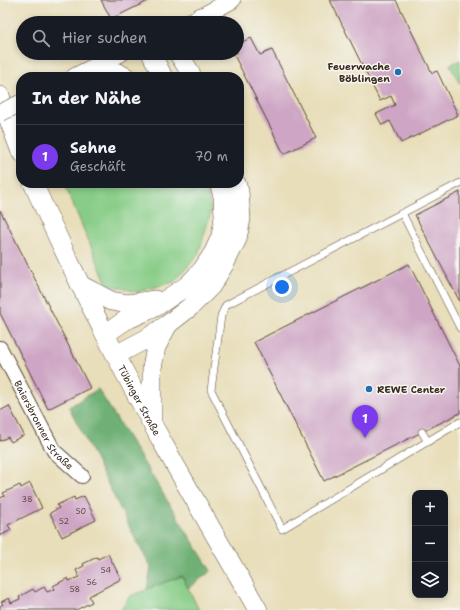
<!DOCTYPE html>
<html lang="de">
<head>
<meta charset="utf-8">
<style>
  :root { --surface:#171b24; --page:#20242c; --text:#f1f3f6; --muted:#9ea1a6; --line:#363941; --accent:#7c3aed }
  body { margin:0; font-family:"Shantell Sans",sans-serif; background:var(--page); color:var(--text) }
  .controls { position:absolute; right:12px; bottom:12px; display:grid; overflow:hidden; border-radius:8px; box-shadow:0 2px 6px #0003 }
  .controls button { width:36px; height:36px; display:grid; place-items:center; padding:0; border:0; border-bottom:1px solid var(--line); background:var(--surface); color:var(--text); font:20px sans-serif }
  .you { position:absolute; left:282px; top:287px; width:14px; height:14px; margin:-10px; border:3px solid #fff; border-radius:50%; background:#1a73e8; box-shadow:0 0 0 6px #1a73e833 }
  .badge { display:grid; place-items:center; width:26px; height:26px; border-radius:50%; background:var(--accent); color:#fff; font-size:13px; font-weight:700 }
  .pin { position:absolute; translate:-50% -33px; filter:drop-shadow(0 1px 2px #0008) }
  .pin::after { content:''; position:absolute; top:21px; width:14px; height:12px; background:inherit; clip-path:polygon(0 0,100% 0,50% 100%) }
  .list { margin:0; padding:0; list-style:none }
  h2 { display:flex; justify-content:space-between; align-items:center; height:52px; margin:0; padding:0 16px; font-size:17px }
  h2 small { font-size:13px; font-weight:400; color:var(--muted) }
  .list li { display:grid; grid-template-columns:26px 1fr auto; gap:12px; align-items:center; box-sizing:border-box; height:64px; padding:0 16px; border-top:1px solid var(--line) }
  .list b { display:block; font-size:15px; white-space:nowrap }
  .list p { margin:0; font-size:13px; white-space:nowrap; color:var(--muted) }
  .list em { font-size:13px; font-style:normal; color:var(--muted) }
  .icon { flex:none; width:22px; height:22px; fill:none; stroke:currentColor; stroke-width:2; stroke-linecap:round; stroke-linejoin:round }
  .map { position:relative; flex:none; width:460px; height:610px; overflow:hidden }
  .search { position:absolute; background:var(--surface); box-shadow:0 2px 6px #0003; left:16px; top:16px; width:228px; height:44px; display:flex; align-items:center; gap:10px; box-sizing:border-box; padding:0 14px; border-radius:22px; color:var(--muted); font-size:15px }
  .panel { position:absolute; background:var(--surface); box-shadow:0 2px 6px #0003; left:16px; top:72px; width:228px; height:116px; border-radius:16px }
  .map>svg:first-child { display:block }
  .green { fill:#88cd87; stroke:#627c52 }
  .forest { fill:#6eb074; stroke:#546d49 }
  .building { fill:#cea5c4 }
  .lines { fill:none; stroke-linecap:round; stroke-linejoin:round }
  .service-casing { stroke:#554535; stroke-width:8 }
  .minor-casing { stroke:#554535; stroke-width:16 }
  .tertiary-casing { stroke:#554535; stroke-width:18 }
  .secondary-casing { stroke:#554535; stroke-width:20 }
  .service { stroke:#fff; stroke-width:7 }
  .minor { stroke:#fff; stroke-width:14 }
  .tertiary { stroke:#fff; stroke-width:17 }
  .secondary { stroke:#fff; stroke-width:19 }
  .tertiary-bridge-casing { stroke:#554535; stroke-width:18; stroke-linecap:butt }
  .tertiary-bridge { stroke:#fff; stroke-width:17 }
  .poi-dot { fill:#1f6fb2; stroke:#f6f6f2; stroke-width:1.5 }
  .labels { text-anchor:middle; stroke-width:3; stroke-linejoin:round; paint-order:stroke }
  .number-label { font-size:8px; fill:#604948 }
  .poi-label { font-size:10px; font-weight:bold; fill:#3b2a1e; stroke:#f6f6f2; text-anchor:end }
  .street-label { font-size:10px; fill:#3b2a1e; stroke:#f6f6f2 }
</style>
</head>
<body>
<div class="map">
<svg width="460" height="610" viewBox="0 0 460 610">
  <rect width="100%" height="100%" fill="#f6f6f2"/>
  <filter id="ink" filterUnits="userSpaceOnUse"><feTurbulence type="fractalNoise" baseFrequency=".025" numOctaves="2"/><feDisplacementMap in="SourceGraphic" scale="8" xChannelSelector="R" yChannelSelector="G"/><feConvolveMatrix kernelMatrix="1 2 1 2 8 2 1 2 1" color-interpolation-filters="sRGB"/></filter>
  <filter id="wash" filterUnits="userSpaceOnUse"><feTurbulence type="fractalNoise" baseFrequency=".012" numOctaves="4" result="noise"/><feDisplacementMap in="SourceGraphic" scale="16" xChannelSelector="R" yChannelSelector="G"/><feGaussianBlur stdDeviation="0.9" result="paint"/><feColorMatrix in="noise" values="0 0 0 0 0 0 0 0 0 0 0 0 0 0 0 0 0 1.4 0 .05"/><feComposite in="paint" operator="in"/></filter>
  <g filter="url(#wash)">
    <rect width="100%" height="100%" fill="#e8deba"/>
    <!-- green -->
    <path class="green" d="M460,60v24l-10,-19z
      M64,183h142l5,29 -13,43 -24,27 -37,10 -30,-8z
      M182,576l17,34h-78l9,-14z"/>
    <!-- forest -->
    <path class="forest" d="M98,389l113,182 -23,17 -6,-12 -35,13 4,-22 -15,-27 -67,-133z"/>
    <g id="blocks">
      <!-- building -->
      <path class="building" d="M101,0h49l-39,19z
        M330,0h66l36,73 5,-2 21,44 -57,28 -11,-22 -8,4 -6,-11 19,-9 -4,-9 -11,5z
        M251,38l9,17 12,-5 44,88 -32,16 -51,-101h4v-9z
        M460,192v110l-45,-87z
        M0,210l90,178 -42,21 -48,-96z
        M409,264l51,102v47l-136,68 -70,-139z
        M9,406l15,29 -13,7 -3,-5 -8,4v-30z
        M30,483l12,25 -34,17 3,5 -11,6v-38l5,-2 -2,-3 17,-8 1,3z
        M84,496l12,24 -34,17 -12,-24 9,-5 -2,-3 17,-8 1,3z
        M108,554l13,25 -32,17 3,6 -16,8h-76v-4l3,-2 -2,-2 8,-4 2,5 9,-4 -1,-2 14,-8 2,3 9,-5 3,5 8,-3 -2,-3 15,-8 1,3 10,-4 -3,-7 8,-4 -1,-2 14,-7 1,2z"/>
    </g>
  </g>
  <g filter="url(#ink)">
    <use href="#blocks" fill-opacity="0" stroke="#554535" stroke-width="1"/>
    <g class="lines">
      <!-- service casing -->
      <g class="service-casing">
        <path id="service" d="M460,183l-234,122 -5,11 -10,74 71,139 178,-107
          M402,213l58,115
          M422,432l6,10"/>
      </g>
      <!-- minor casing -->
      <g class="minor-casing">
        <g id="minor">
          <path id="s1" d="M0,348l54,103 28,25"/>
        </g>
      </g>
      <!-- tertiary casing -->
      <g class="tertiary-casing">
        <path id="tertiary" d="M187,23l14,-6 31,-17
          M74,77l47,-24"/>
      </g>
      <!-- secondary casing -->
      <g class="secondary-casing">
        <g id="secondary">
          <path d="M200,23l1,-6"/>
          <path d="M151,53l12,24"/>
          <path d="M178,53l12,19 2,5"/>
          <path d="M99,64l27,13"/>
          <path d="M0,96l21,56"/>
          <path id="s2" d="M33,183c23,51 46,101 72,151 47,94 101,185 153,276"/>
          <path d="M80,285l31,16 17,3 27,-4"/>
          <path d="M105,334l21,-14 29,-13 33,-22 15,-16 11,-17 7,-16 3,-19 -1,-21 -4,-13"/>
          <path d="M116,355l30,-16 21,-14 23,-18 21,-21 14,-23 12,-24 4,-20 -2,-28 -3,-8"/>
          <path d="M152,420v-52l4,-21 11,-21"/>
        </g>
      </g>
      <!-- service -->
      <use href="#service" class="service"/>
      <!-- minor -->
      <use href="#minor" class="minor"/>
      <!-- tertiary -->
      <use href="#tertiary" class="tertiary"/>
      <!-- secondary -->
      <use href="#secondary" class="secondary"/>
      <!-- tertiary-bridge casing -->
      <g class="tertiary-bridge-casing">
        <path id="tertiary-bridge" d="M0,113l21,-10"/>
      </g>
      <!-- tertiary-bridge -->
      <use href="#tertiary-bridge" class="tertiary-bridge"/>
    </g>
  </g>
  <!-- markers -->
  <g class="poi-dot">
    <circle cx="398" cy="72" r="4"/>
    <circle cx="369" cy="389" r="4"/>
  </g>
  <g class="labels">
    <!-- number labels -->
    <g class="number-label">
      <text x="27" y="502">38</text>
      <text x="81" y="514">50</text>
      <text x="64" y="524">52</text>
      <text x="106" y="573">54</text>
      <text x="92" y="585">56</text>
      <text x="75" y="592">58</text>
    </g>
    <!-- poi labels -->
    <g class="poi-label">
      <text x="390" y="70">Feuerwache<tspan x="390" dy="12">Böblingen</tspan></text>
      <text x="377" y="393" text-anchor="start">REWE Center</text>
    </g>
    <!-- street labels -->
    <g class="street-label">
      <text dy="4" stroke="none"><textPath href="#s2" startOffset="242">Tübinger Straße</textPath></text>
      <text dy="4" stroke="none"><textPath href="#s1" startOffset="89">Baiersbronner Straße</textPath></text>
    </g>
  </g>
</svg>
<div class="controls">
<button>+</button>
<button>−</button>
<button><svg class="icon" aria-label="layers" viewBox="0 0 24 24"><path d="M12 4l9 5-9 5-9-5zM3 14l9 5 9-5"/></svg></button>
</div>
<div class="you"></div>
<div class="pin badge" style="left:365px;top:438px">1</div>
<div class="search"><svg class="icon" aria-label="search" viewBox="0 0 24 24"><circle cx="10" cy="10" r="6"/><path d="M15 15l6 6"/></svg>Hier suchen</div>
<section class="panel">
<h2>In der Nähe<small></small></h2>
<ul class="list">
<li><span class="badge">1</span><div><b>Sehne</b><p>Geschäft</p></div><em>70 m</em></li>
</ul>
</section>
</div>
</body>
</html>
